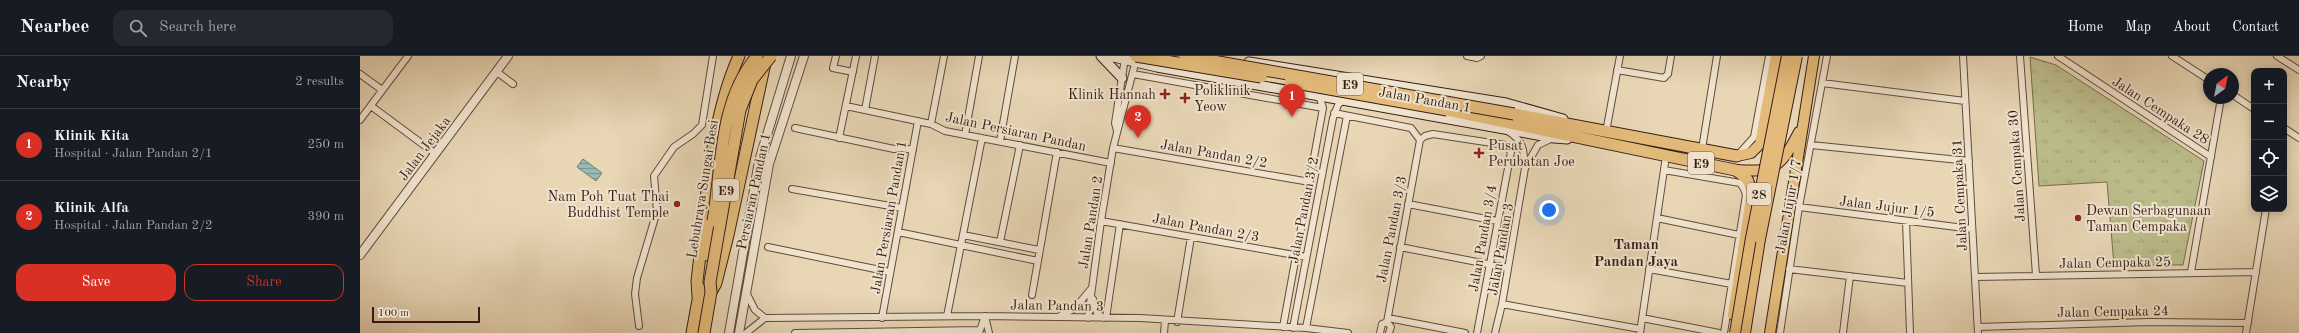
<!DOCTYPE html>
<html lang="en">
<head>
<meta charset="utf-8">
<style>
  :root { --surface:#171b24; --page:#242831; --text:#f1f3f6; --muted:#9ea1a6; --line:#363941; --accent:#d93025 }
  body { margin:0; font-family:"Old Standard TT",serif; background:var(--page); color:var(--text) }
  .controls { position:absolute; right:12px; top:12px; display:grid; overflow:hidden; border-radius:8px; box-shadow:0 2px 10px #0003 }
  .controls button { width:36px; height:36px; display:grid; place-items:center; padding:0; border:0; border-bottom:1px solid var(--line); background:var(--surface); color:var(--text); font:20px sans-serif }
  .compass { position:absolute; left:1843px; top:12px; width:36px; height:36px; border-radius:50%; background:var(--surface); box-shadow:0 2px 10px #0003; rotate:33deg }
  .scale { position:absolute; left:12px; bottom:10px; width:108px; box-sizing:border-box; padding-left:4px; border:2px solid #351d15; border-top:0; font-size:11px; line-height:14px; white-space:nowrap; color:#351d15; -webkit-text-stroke:3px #f0e4cf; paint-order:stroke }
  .you { position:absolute; left:1189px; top:154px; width:14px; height:14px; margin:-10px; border:3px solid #fff; border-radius:50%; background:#1a73e8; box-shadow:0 0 0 6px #1a73e833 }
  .badge { display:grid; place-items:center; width:26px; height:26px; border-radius:50%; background:var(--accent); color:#fff; font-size:13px; font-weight:700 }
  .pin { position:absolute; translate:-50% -33px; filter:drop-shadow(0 1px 2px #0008) }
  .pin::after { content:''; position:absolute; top:21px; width:14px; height:12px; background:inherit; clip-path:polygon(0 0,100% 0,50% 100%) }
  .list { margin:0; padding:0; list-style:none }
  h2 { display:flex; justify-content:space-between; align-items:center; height:52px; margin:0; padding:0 16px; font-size:17px }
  h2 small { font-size:13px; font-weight:400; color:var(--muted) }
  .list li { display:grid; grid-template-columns:26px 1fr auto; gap:12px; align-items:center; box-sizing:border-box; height:72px; padding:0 16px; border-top:1px solid var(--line) }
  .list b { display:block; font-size:15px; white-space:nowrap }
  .list p { margin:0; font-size:13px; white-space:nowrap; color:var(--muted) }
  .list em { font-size:13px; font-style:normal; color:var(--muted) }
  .actions { display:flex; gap:8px; padding:12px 16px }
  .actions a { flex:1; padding:9px 0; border:1px solid var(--accent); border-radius:12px; text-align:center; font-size:14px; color:var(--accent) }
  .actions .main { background:var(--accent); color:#fff }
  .icon { flex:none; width:22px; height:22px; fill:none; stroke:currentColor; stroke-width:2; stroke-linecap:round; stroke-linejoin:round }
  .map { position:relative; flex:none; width:1939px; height:277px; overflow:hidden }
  header { display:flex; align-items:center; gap:24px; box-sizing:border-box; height:56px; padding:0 20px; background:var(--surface); border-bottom:1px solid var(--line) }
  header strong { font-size:19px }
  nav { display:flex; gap:22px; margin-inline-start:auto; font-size:14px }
  .search { width:280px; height:36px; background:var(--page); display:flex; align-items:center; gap:10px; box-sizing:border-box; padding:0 14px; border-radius:12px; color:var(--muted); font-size:15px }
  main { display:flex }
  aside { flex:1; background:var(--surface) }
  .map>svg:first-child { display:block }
  .park { fill:url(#park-tufts); stroke:#786c50 }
  .water { fill:url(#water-rules); stroke:#707a74 }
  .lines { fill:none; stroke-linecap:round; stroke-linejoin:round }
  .minor-casing { stroke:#624b3d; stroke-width:8 }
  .tertiary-casing { stroke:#624b3d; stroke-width:10 }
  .secondary-casing { stroke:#351d15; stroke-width:11 }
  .trunk-casing { stroke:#351d15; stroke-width:12 }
  .motorway-casing { stroke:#351d15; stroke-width:13 }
  .minor { stroke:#f0e4cf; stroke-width:6 }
  .tertiary { stroke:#f0e4cf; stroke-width:8 }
  .secondary { stroke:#f0e4cf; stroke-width:9 }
  .trunk { stroke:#e4bb7a; stroke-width:10 }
  .motorway { stroke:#e4bb7a; stroke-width:11 }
  .trunk-bridge-casing { stroke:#351d15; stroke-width:12; stroke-linecap:butt }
  .motorway-bridge-casing { stroke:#351d15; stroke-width:13; stroke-linecap:butt }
  .trunk-bridge { stroke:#e4bb7a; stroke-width:10 }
  .motorway-bridge { stroke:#e4bb7a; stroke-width:11 }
  .poi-dot { fill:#8f2418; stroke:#f0e4cf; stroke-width:1.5 }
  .labels { text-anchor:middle; stroke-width:4; stroke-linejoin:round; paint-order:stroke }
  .shield { fill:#f0e4cf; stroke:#6d594d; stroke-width:1 }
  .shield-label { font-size:13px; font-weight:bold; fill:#351d15 }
  .poi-label { font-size:14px; fill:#351d15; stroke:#f0e4cf; text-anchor:start }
  .street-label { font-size:14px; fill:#351d15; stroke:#f0e4cf }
  .neighbourhood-label { font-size:15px; font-weight:bold; fill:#351d15; stroke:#f0e4cf }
</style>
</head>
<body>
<header>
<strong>Nearbee</strong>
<div class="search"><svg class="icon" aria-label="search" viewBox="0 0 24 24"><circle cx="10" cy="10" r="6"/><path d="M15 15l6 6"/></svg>Search here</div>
<nav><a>Home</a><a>Map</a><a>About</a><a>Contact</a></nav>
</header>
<main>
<aside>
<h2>Nearby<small>2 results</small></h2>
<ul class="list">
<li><span class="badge">1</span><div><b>Klinik Kita</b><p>Hospital · Jalan Pandan 2/1</p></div><em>250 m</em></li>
<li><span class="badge">2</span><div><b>Klinik Alfa</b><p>Hospital · Jalan Pandan 2/2</p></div><em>390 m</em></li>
</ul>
<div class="actions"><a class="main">Save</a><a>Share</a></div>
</aside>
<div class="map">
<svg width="1939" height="277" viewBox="0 0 1939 277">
  <defs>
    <pattern id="park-tufts" width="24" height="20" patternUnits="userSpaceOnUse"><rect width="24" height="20" fill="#bbbc8a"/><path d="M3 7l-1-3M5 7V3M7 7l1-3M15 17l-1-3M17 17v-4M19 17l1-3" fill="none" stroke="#a1a176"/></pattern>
    <pattern id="water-rules" width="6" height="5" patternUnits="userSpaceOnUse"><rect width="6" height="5" fill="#98b8b4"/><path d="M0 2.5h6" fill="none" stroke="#7d9591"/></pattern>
  </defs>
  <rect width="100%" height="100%" fill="#e8d6b5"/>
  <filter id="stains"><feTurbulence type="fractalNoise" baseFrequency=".005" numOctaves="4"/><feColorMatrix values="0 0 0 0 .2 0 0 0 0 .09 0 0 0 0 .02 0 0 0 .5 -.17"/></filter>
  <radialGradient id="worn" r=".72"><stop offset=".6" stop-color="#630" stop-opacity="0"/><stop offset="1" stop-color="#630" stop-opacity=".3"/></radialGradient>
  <!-- park -->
  <path class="park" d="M1670,1l26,8 148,96 -21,104h-69l-7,-83 -68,4z"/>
  <!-- water -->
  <path class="water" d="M223,103l19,14 -6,8 -19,-14z"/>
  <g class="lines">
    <!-- minor casing -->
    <g class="minor-casing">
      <path id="minor" d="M476,0l-3,12 20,4
        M1107,0l10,2 4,-2
        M1603,0l15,277
        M1660,0l16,219
        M1698,0l153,101
        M1812,0l37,24
        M1917,0l22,14
        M1257,14l47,8 4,-4 3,-18
        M137,16l16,12
        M0,18l22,16
        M773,18l190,34
        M1462,27l143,18
        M1873,39l21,14
        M11,50l65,48
        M486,50l85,18 14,7 166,32
        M505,54l10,-54
        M974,57l77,15 9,12
        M0,64l48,-64
        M571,68l13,-68
        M435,72l99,21 8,-1 11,2
        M1924,72l15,10
        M757,75l-2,-8 10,-65
        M1246,76l14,-76
        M605,79l14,-79
        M479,82l17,-82
        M640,85l15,-85
        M1451,89l158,16
        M753,92l197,34
        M1342,93l15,-93
        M1378,99l16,-18 15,-81
        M1166,110l12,-21 15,-7
        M1304,114l76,13 4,6 2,6 -22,138
        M432,133l110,19
        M1048,148l89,17
        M1439,151l173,22
        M1297,162l82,17
        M741,165l205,36
        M1546,165l4,112
        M538,176l140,29
        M603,179l76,15
        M640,186l20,-97
        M408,191l122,25
        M1040,191l108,21
        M1289,213l83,15
        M1429,213l119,14
        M1831,216l30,-174
        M1615,221l281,-5
        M387,238l8,16 10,8 220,-2 155,2 166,10 42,5
        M672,239l25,-143
        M733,243l4,14 6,5
        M1142,248l138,25
        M587,260l35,-178
        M625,260l4,17
        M700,260l15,-8 16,-19
        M522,262l36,-197
        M728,262l13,-97 12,-73 23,-88
        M746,262l14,-94
        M1028,262l77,15
        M1282,262l77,15
        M817,266l14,-85
        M279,270l-4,-32 2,-16 20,-67 -3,-35 20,-29 19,-13 9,-9 11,-69
        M923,271l40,-219 -4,-13
        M1618,271l172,-5 98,1
        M933,272l40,-210 5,-13 5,-5
        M946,272l41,-212
        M386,277l19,-15
        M435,277l184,-3
        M619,277l6,-17
        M804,277l1,-12
        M1020,277l2,-9 5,-2
        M1029,277l2,-6 -4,-5 33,-182 5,-4 8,-2 72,11 6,7 -34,181
        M1135,277l7,-29 23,-136c-1,-16 -1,-27 -16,-36
        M1280,277l26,-177
        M1420,277l19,-126 28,-151
        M1483,277l7,-57
        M1886,277l20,-124"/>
    </g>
    <!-- tertiary casing -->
    <g class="tertiary-casing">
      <path id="tertiary" d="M0,199l148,-199
        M369,277l30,-172 32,-105
        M379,277l30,-169 35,-108"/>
    </g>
    <!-- secondary casing -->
    <g class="secondary-casing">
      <path id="secondary" d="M741,0l21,22
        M749,0l48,11 397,71 13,1
        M889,6l257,41 57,16"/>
    </g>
    <!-- trunk casing -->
    <g class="trunk-casing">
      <path id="trunk" d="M1377,100l14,-3 9,-9 16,-88
        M1377,114c39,3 44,-4 62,-38
        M1373,259l19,-123 -4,-12 -13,-10
        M1385,277l15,-94
        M1410,277l44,-277"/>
    </g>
    <!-- motorway casing -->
    <g class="motorway-casing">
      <path id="motorway" d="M1087,54l288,60
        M1154,58l223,42
        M347,199l5,-27
        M351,236l5,-9 12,-48 37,-172
        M338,240l-1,-15c9,-73 12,-158 42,-225
        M332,277l8,-44"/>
    </g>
    <!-- minor -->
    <use href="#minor" class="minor"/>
    <!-- tertiary -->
    <use href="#tertiary" class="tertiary"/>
    <!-- secondary -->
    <use href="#secondary" class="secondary"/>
    <!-- trunk -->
    <use href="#trunk" class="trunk"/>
    <!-- motorway -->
    <use href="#motorway" class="motorway"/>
    <!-- trunk-bridge casing -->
    <g class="trunk-bridge-casing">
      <path id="trunk-bridge" d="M1400,183l37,-183
        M1375,277l16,-95 36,-182"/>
    </g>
    <!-- motorway-bridge casing -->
    <g class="motorway-bridge-casing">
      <path id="motorway-bridge" d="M776,0l125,21
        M825,0l329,58
        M930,26l157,28
        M353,165c9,-55 6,-120 44,-165
        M344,277l7,-41 -1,-10 30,-172 12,-30 19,-24"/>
    </g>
    <!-- trunk-bridge -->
    <use href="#trunk-bridge" class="trunk-bridge"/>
    <!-- motorway-bridge -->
    <use href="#motorway-bridge" class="motorway-bridge"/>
  </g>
  <!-- markers -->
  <g class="poi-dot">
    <path d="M803 32h4v4h4v4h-4v4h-4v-4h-4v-4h4z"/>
    <path d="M823 36h4v4h4v4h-4v4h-4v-4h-4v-4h4z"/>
    <path d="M1117 91h4v4h4v4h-4v4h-4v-4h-4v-4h4z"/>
    <circle cx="317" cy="148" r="4"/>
    <circle cx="1718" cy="162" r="4"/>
  </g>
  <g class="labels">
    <!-- shield labels -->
    <g class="shield">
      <rect x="977" y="17" width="26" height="22" rx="3"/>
      <rect x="1328" y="96" width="26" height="22" rx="3"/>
      <rect x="353" y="123" width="26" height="22" rx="3"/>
      <rect x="1387" y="127" width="24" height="22" rx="3"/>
    </g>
    <g class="shield-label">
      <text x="990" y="33">E9</text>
      <text x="1341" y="112">E9</text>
      <text x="366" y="139">E9</text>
      <text x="1399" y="143">28</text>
    </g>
    <!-- poi labels -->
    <g class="poi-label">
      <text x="834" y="39">Poliklinik<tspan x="834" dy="16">Yeow</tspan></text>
      <text x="796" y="43" text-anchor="end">Klinik Hannah</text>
      <text x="1128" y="94">Pusat<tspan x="1128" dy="16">Perubatan Joe</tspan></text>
      <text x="309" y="145" text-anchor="end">Nam Poh Tuat Thai<tspan x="309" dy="16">Buddhist Temple</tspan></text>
      <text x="1726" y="159">Dewan Serbagunaan<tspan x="1726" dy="16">Taman Cempaka</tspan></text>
    </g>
    <!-- street labels -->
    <g class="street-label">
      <text transform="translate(1065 43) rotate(10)" y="5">Jalan Pandan 1</text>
      <text transform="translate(1801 54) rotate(33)" y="5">Jalan Cempaka 28</text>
      <text transform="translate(656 75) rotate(12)" y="5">Jalan Persiaran Pandan</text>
      <text transform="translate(64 92) rotate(-53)" y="5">Jalan Jejaka</text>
      <text transform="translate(854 97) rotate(10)" y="5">Jalan Pandan 2/2</text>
      <text transform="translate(1656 110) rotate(-94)" y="5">Jalan Cempaka 30</text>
      <text transform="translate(342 133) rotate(-81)" y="5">Lebuhraya Sungai Besi</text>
      <text transform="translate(393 135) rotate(-78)" y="5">Persiaran Pandan 1</text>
      <text transform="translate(1599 139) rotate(-93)" y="5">Jalan Cempaka 31</text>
      <text transform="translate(1428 150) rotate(-80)" y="5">Jalan Jujur 1/7</text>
      <text transform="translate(1527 150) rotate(7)" y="5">Jalan Jujur 1/5</text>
      <text transform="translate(943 154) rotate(-79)" y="5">Jalan Pandan 3/2</text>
      <text transform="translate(528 161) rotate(-80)" y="5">Jalan Persiaran Pandan 1</text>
      <text transform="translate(730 166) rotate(-81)" y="5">Jalan Pandan 2</text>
      <text transform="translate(846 171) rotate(10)" y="5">Jalan Pandan 2/3</text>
      <text transform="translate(1031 173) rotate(-79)" y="5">Jalan Pandan 3/3</text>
      <text transform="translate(1122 182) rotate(-80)" y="5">Jalan Pandan 3/4</text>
      <text transform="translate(1140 193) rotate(-80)" y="5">Jalan Pandan 3</text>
      <text transform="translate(1755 206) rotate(-1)" y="5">Jalan Cempaka 25</text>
      <text transform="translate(697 249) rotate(1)" y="5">Jalan Pandan 3</text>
      <text transform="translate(1753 255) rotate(-1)" y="5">Jalan Cempaka 24</text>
    </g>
    <!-- neighbourhood labels -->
    <g class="neighbourhood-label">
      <text x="1276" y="193">Taman<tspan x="1276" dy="17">Pandan Jaya</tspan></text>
    </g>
  </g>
  <rect width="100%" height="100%" filter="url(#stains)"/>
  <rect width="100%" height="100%" fill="url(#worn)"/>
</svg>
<div class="controls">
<button>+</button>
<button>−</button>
<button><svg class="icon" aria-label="locate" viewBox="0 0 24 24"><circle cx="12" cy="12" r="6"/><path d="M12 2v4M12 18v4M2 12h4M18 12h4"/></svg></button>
<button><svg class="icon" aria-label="layers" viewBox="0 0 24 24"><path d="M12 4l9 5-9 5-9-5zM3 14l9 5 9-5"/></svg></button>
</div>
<svg class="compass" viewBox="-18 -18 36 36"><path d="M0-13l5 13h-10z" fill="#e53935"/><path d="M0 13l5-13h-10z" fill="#9ea1a6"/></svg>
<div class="scale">100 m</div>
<div class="you"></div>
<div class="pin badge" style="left:932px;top:61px">1</div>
<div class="pin badge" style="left:778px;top:82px">2</div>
</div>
</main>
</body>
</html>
